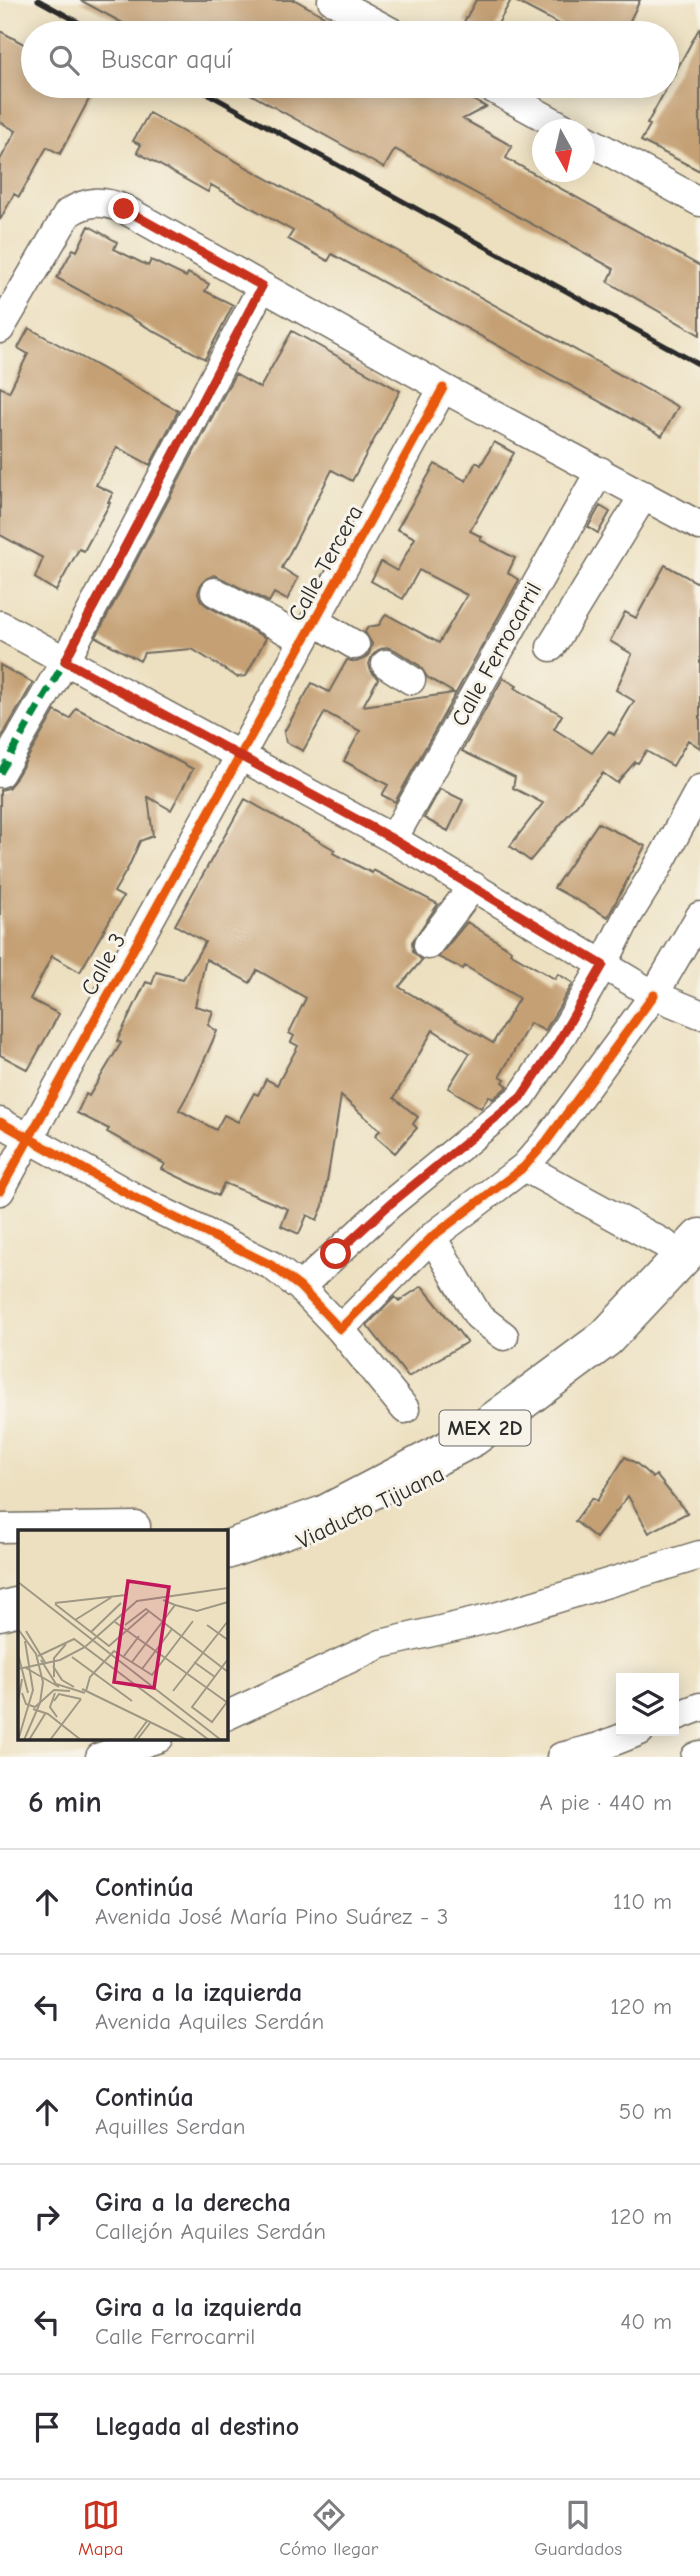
<!DOCTYPE html>
<html lang="es">
<head>
<meta charset="utf-8">
<style>
  :root { --surface:#fff; --page:#f2f2f3; --text:#2b2b33; --muted:#7c7c81; --line:#e1e1e2; --accent:#c8321e }
  body { margin:0; font-family:"Comic Neue",sans-serif; background:var(--page); color:var(--text) }
  .controls { position:absolute; right:21px; bottom:21px; display:grid; overflow:hidden; border-radius:0px; box-shadow:0 4px 18px #0003 }
  .controls button { width:63px; height:63px; display:grid; place-items:center; padding:0; border:0; border-bottom:2px solid var(--line); background:var(--surface); color:var(--text); font:35px sans-serif }
  .compass { position:absolute; left:532px; top:119px; width:63px; height:63px; border-radius:50%; background:var(--surface); box-shadow:0 4px 18px #0003; rotate:172deg }
  .stop { position:absolute; width:21px; height:21px; margin:-16px; border:5px solid #c8321e; border-radius:50%; background:#fff }
  .stop.end { background:#c8321e; border-color:#fff; box-shadow:0 2px 7px #0008 }
  .list { margin:0; padding:0; list-style:none }
  h2 { display:flex; justify-content:space-between; align-items:center; height:91px; margin:0; padding:0 28px; font-size:30px }
  h2 small { font-size:23px; font-weight:400; color:var(--muted) }
  .list li { display:grid; grid-template-columns:46px 1fr auto; gap:21px; align-items:center; box-sizing:border-box; height:105px; padding:0 28px; border-top:2px solid var(--line) }
  .list b { display:block; font-size:26px; white-space:nowrap }
  .list p { margin:0; font-size:23px; white-space:nowrap; color:var(--muted) }
  .list em { font-size:23px; font-style:normal; color:var(--muted) }
  .icon { flex:none; width:38px; height:38px; fill:none; stroke:currentColor; stroke-width:2; stroke-linecap:round; stroke-linejoin:round }
  .map { position:relative; flex:none; width:700px; height:1757px; overflow:hidden }
  .search { position:absolute; background:var(--surface); box-shadow:0 4px 18px #0003; left:21px; right:21px; top:21px; height:77px; display:flex; align-items:center; gap:18px; box-sizing:border-box; padding:0 24px; border-radius:38px; color:var(--muted); font-size:26px }
  .sheet { height:721px; background:var(--surface) }
  nav { display:flex; justify-content:space-around; align-items:center; box-sizing:border-box; height:98px; border-top:2px solid var(--line); background:var(--surface); font-size:19px; color:var(--muted) }
  nav a { display:grid; justify-items:center; gap:4px }
  nav .on { color:var(--accent) }
  .map>svg:first-child { display:block }
  .building { fill:#c5a075; fill-rule:evenodd }
  .lines { fill:none; stroke-linecap:round; stroke-linejoin:round }
  .minor-casing { stroke:#6f6a5f; stroke-width:31 }
  .highway-casing { stroke:#6f6a5f; stroke-width:41 }
  .minor { stroke:#fff; stroke-width:28 }
  .highway { stroke:#fff; stroke-width:38 }
  .rail { stroke:#2b2b2b; stroke-width:5 }
  .quiet { stroke:#00873e; stroke-width:7; stroke-dasharray:14 7; stroke-linecap:butt }
  .cycleway-casing { stroke:#f7f3e8; stroke-width:13 }
  .cycleway { stroke:#e8590c; stroke-width:9 }
  .route { stroke:#c8321e; stroke-width:9 }
  .labels { text-anchor:middle; stroke-width:6; stroke-linejoin:round; paint-order:stroke }
  .shield { fill:#f7f3e8; stroke:#686764; stroke-width:2 }
  .shield-label { font-size:21px; font-weight:bold; fill:#2b2b2b }
  .street-label { font-size:23px; fill:#2b2b2b; stroke:#f7f3e8 }
  .inset-road { fill:none; stroke:#9f9884; stroke-width:2 }
  .view { fill:#c2185b; fill-opacity:0.15; stroke:#c2185b; stroke-width:3.5 }
  .inset-edge { fill:none; stroke:#2b2b2b; stroke-width:3.5 }
</style>
</head>
<body>
<div class="map">
<svg width="700" height="1757" viewBox="0 0 700 1757">
  <rect width="100%" height="100%" fill="#f7f3e8"/>
  <filter id="ink" filterUnits="userSpaceOnUse"><feTurbulence type="fractalNoise" baseFrequency=".0143" numOctaves="2"/><feDisplacementMap in="SourceGraphic" scale="14" xChannelSelector="R" yChannelSelector="G"/><feConvolveMatrix kernelMatrix="1 2 1 2 8 2 1 2 1" color-interpolation-filters="sRGB"/></filter>
  <filter id="wash" filterUnits="userSpaceOnUse"><feTurbulence type="fractalNoise" baseFrequency=".00686" numOctaves="4" result="noise"/><feDisplacementMap in="SourceGraphic" scale="28" xChannelSelector="R" yChannelSelector="G"/><feGaussianBlur stdDeviation="1.57" result="paint"/><feColorMatrix in="noise" values="0 0 0 0 0 0 0 0 0 0 0 0 0 0 0 0 0 1.4 0 .05"/><feComposite in="paint" operator="in"/></filter>
  <g filter="url(#wash)">
    <rect width="100%" height="100%" fill="#ede0c0"/>
    <g id="blocks">
      <!-- building -->
      <path class="building" d="M80,0h215l59,33h-213z
        M476,0h35l-18,33h-8l-21,-11z
        M513,0h127l-16,33h-64l3,-7z
        M700,27v144l-59,-30 9,-16 -3,-1z
        M0,31l33,18v37h63l-36,68 -13,-7 -28,50 -5,-3 -14,26v-60l16,-29 -16,-9z
        M236,86h212l38,21 -23,12 49,27 -6,12 194,108v69l-92,-53 6,-13 -219,-120 -11,19z
        M149,113l529,294 -16,29 -330,-182 -4,7 -40,-22 5,-8 -82,-46 -3,7 -71,-40 4,-7 -8,-4z
        M89,226l28,16 -3,7 34,17 3,-6 35,17 2,-4 21,11 -4,7 28,14 -28,54 -148,-81 16,-29 4,2z
        M29,328l149,83 -28,54 -33,-18 -21,38 17,8 -5,9 2,1 -26,48 -5,-2 -23,42 -21,-13 8,-20 -43,-23v-148l9,5 19,-38 -10,-6z
        M292,331l108,60 -48,90 -20,-11 -50,98 16,10 -11,22 -13,-7 -5,9 -54,-27 -8,3 -6,6 -3,9 3,8 6,5 59,32 -20,38 -9,1 -45,-28 -48,4 -4,8 -44,-24 139,-263 25,14z
        M494,442l20,11 -44,78 12,6 -2,3 35,18 -7,15 11,7 -124,222 -13,-7 6,-10 -44,-24 16,-30 -35,-19 -22,39 -17,-9 -2,-10 28,-49 17,9 18,-32 9,2 8,-3 5,-5 3,-10 -7,-12 3,-5 11,-2 7,-11 53,29 28,-48 -48,-25 -16,29 -32,-18 10,-19 16,9 18,-33 -18,-9 38,-65 31,17 10,-19 5,3zM386,647l9,3 25,16 7,11 27,16 -91,13 15,-27 -7,-8 -2,-7 3,-8 6,-6z
        M600,506l10,6 -12,21 -10,-6z
        M665,565l35,19v164l-12,-8 -15,26 -27,-15 -8,12 -3,-1 -18,21 -14,-10 -73,88 -20,-15 33,-43 -30,-15 2,-11 -53,-26 41,-73 14,8 -2,2 47,27 -8,14 38,24 17,-22 5,4 20,-34 -18,-11 16,-36 -22,-13 15,-29 11,6z
        M0,665l33,18 -33,57z
        M76,708l117,61 -22,41 -23,-13 5,39 -13,5 -11,25 -15,26 9,5 -43,75 -28,-16 -22,43 29,15 -31,56 -28,-15v-265l8,-2 6,-7 41,-70 15,8z
        M440,789l23,11 -15,31 -24,-13z
        M245,799l90,51 -2,3 39,20 1,-3 65,34 -26,38 1,10 9,8 -23,27 94,56 26,-45 -54,-32 -2,3 -25,-12 29,-35 44,28 -1,3 45,26 3,-5 15,9 -28,48 -15,-8 -30,53 5,3 -2,3 5,4 -15,13 -4,-3 -8,12 -33,-20 22,-35 -37,-23 -39,68 24,19 -5,7 4,4 -22,25 -20,-17 5,-6 -39,-34 -18,110 -6,14 -10,-5 -8,19 -18,-8 7,-17 -64,-26 -6,13 -56,-27 3,-5 -58,-32 2,-3 -32,-16 9,-19 3,2 32,-53 -4,-2 29,-59 6,2 4,-12 27,7 22,-37 -30,-17zM206,959l44,24 7,-13 49,28 -17,35 5,3 -3,6 7,4 -21,39 -11,-6 -8,16 -4,-2 -16,29 -14,-7 -8,15 -37,-20 16,-29 22,-50 -9,-6 5,-14 -18,-5z
        M598,823l47,23 -37,71 -54,-29z
        M422,1286l45,56 -59,35 -41,-52 28,-28 4,4z
        M625,1457l11,6 17,15 3,-3 31,38 -38,20 -21,-37 -32,42 -21,-17 17,-23 5,3z"/>
    </g>
  </g>
  <g filter="url(#ink)">
    <use href="#blocks" fill-opacity="0" stroke="#6f6a5f" stroke-width="2"/>
    <g class="lines">
      <!-- minor casing -->
      <g class="minor-casing">
        <path id="minor" d="M332,0l61,33
          M488,86l80,44
          M584,138l116,64
          M0,329l68,-116c20,-13 35,-13 56,-4l319,179 257,138
          M215,592l89,48
          M314,621l41,24
          M0,625l393,214 261,156 46,19
          M551,647l93,-152
          M386,664l25,16
          M0,773l65,-112 197,-374
          M393,839l207,-368
          M428,945l45,-59
          M0,1122l137,77 134,66 29,22 40,42 92,-92 92,-70 22,-25 108,-147 46,-79
          M524,1167l141,77
          M0,1191l443,-803
          M432,1237l46,79 26,20
          M300,1287l89,-82 132,-108 37,-55 45,-77 25,-50 28,-45 44,-81
          M340,1329l65,80
          M0,1528l136,-2
          M226,1716l155,-72 111,-26 208,-63
          M674,1717l26,-10
          M100,1757l59,-19
          M561,1757l38,-10 41,-16
          M695,1757l5,-2"/>
      </g>
      <!-- highway casing -->
      <g class="highway-casing">
        <path id="highway" d="M226,1550l98,-35 149,-78 133,-99 94,-100
          M0,1611l19,-5"/>
      </g>
      <!-- minor -->
      <use href="#minor" class="minor"/>
      <!-- highway -->
      <use href="#highway" class="highway"/>
      <!-- rail -->
      <path class="rail" d="M38,0l60,33
        M194,86l506,279"/>
      <!-- quiet -->
      <path class="quiet" d="M0,773l65,-112 197,-374"/>
      <!-- cycleway casing -->
      <g class="cycleway-casing">
        <path id="cycleway" d="M0,1122l137,77 134,66 29,22 40,42 92,-92 92,-70 22,-25 108,-147
          M0,1191l443,-803"/>
      </g>
      <!-- cycleway -->
      <use href="#cycleway" class="cycleway"/>
    </g>
  </g>
  <g class="lines" filter="url(#ink)">
    <!-- route -->
    <path class="route" d="M124,209l138,77 -197,375 328,178 210,126 -45,77 -37,55 -132,108 -53,49"/>
  </g>
  <g class="labels">
    <!-- shield labels -->
    <rect class="shield" x="439.5" y="1410.5" width="91" height="35" rx="5"/>
    <g class="shield-label">
      <text x="485" y="1435">MEX 2D</text>
    </g>
    <!-- street labels -->
    <g class="street-label">
      <text transform="translate(325 563) rotate(-61)" y="8">Calle Tercera</text>
      <text transform="translate(496 654) rotate(-61)" y="8">Calle Ferrocarril</text>
      <text transform="translate(103 964) rotate(-61)" y="8">Calle 3</text>
      <text transform="translate(370 1507) rotate(-26)" y="8">Viaducto Tijuana</text>
    </g>
  </g>
  <!-- overview -->
  <g transform="translate(18 1530)">
    <rect width="210" height="210" fill="#ede0c0"/>
    <path class="inset-road" d="M0,52l203,158M37,73l71,-8M37,74l54,42 39,-34M157,75l22,6 31,-9M57,90l37,-23M97,92l113,81M107,95l21,-16 82,63M189,95l21,15M0,99l18,25 7,28 -3,21 -16,37M8,101l20,33M73,102l30,-29M0,124l10,39M20,126l36,-17 135,101M106,126l15,-20M54,127l60,44M23,130l15,24 29,9M114,132l43,-57 -12,-5M176,132l21,15M35,136l9,14 12,7M8,138l33,19M0,139l42,-9 25,-13 52,-46 91,-13M124,139l30,-40M36,147v-19l12,-14M64,159l105,51M68,161l4,-14 24,-26 38,24 41,-54M155,161l55,-70M4,163l4,11 9,3 19,-17 16,1M37,163l-5,14 7,10M36,171l5,-7 22,5M0,172l4,-23M209,172l-15,20 -20,-15 36,-48M15,179l15,5 33,26M1,207l14,-47 -8,-49M11,210l16,-26M32,210l31,-41M115,210l14,-19M119,210l13,-17"/>
    <path class="view" d="M110,51l41,6 -15,101 -40,-6z"/>
    <rect width="210" height="210" class="inset-edge"/>
  </g>
</svg>
<div class="controls">
<button><svg class="icon" aria-label="layers" viewBox="0 0 24 24"><path d="M12 4l9 5-9 5-9-5zM3 14l9 5 9-5"/></svg></button>
</div>
<svg class="compass" viewBox="-18 -18 36 36"><path d="M0-13l5 13h-10z" fill="#e53935"/><path d="M0 13l5-13h-10z" fill="#7c7c81"/></svg>
<div class="stop" style="left:336px;top:1254px"></div>
<div class="stop end" style="left:124px;top:209px"></div>
<div class="search"><svg class="icon" aria-label="search" viewBox="0 0 24 24"><circle cx="10" cy="10" r="6"/><path d="M15 15l6 6"/></svg>Buscar aquí</div>
</div>
<section class="sheet">
<h2>6 min<small>A pie · 440 m</small></h2>
<ul class="list">
<li><svg class="icon" aria-label="ahead" viewBox="0 0 24 24"><path d="M12 20V5M6 11l6-6 6 6"/></svg><div><b>Continúa</b><p>Avenida José María Pino Suárez - 3</p></div><em>110 m</em></li>
<li><svg class="icon" aria-label="left" viewBox="0 0 24 24"><path d="M17 20v-9H6M10 6l-5 5 5 5"/></svg><div><b>Gira a la izquierda</b><p>Avenida Aquiles Serdán</p></div><em>120 m</em></li>
<li><svg class="icon" aria-label="ahead" viewBox="0 0 24 24"><path d="M12 20V5M6 11l6-6 6 6"/></svg><div><b>Continúa</b><p>Aquilles Serdan</p></div><em>50 m</em></li>
<li><svg class="icon" aria-label="right" viewBox="0 0 24 24"><path d="M7 20v-9h11M14 6l5 5-5 5"/></svg><div><b>Gira a la derecha</b><p>Callejón Aquiles Serdán</p></div><em>120 m</em></li>
<li><svg class="icon" aria-label="left" viewBox="0 0 24 24"><path d="M17 20v-9H6M10 6l-5 5 5 5"/></svg><div><b>Gira a la izquierda</b><p>Calle Ferrocarril</p></div><em>40 m</em></li>
<li><svg class="icon" aria-label="arrive" viewBox="0 0 24 24"><path d="M6 21V4h12l-3 4 3 4H6"/></svg><div><b>Llegada al destino</b></div></li>
</ul>
</section>
<nav>
<a class="on"><svg class="icon" aria-label="map" viewBox="0 0 24 24"><path d="M3 6l6-2 6 2 6-2v14l-6 2-6-2-6 2zM9 4v14M15 6v14"/></svg>Mapa</a>
<a><svg class="icon" aria-label="directions" viewBox="0 0 24 24"><path d="M12 3l9 9-9 9-9-9zM9 14v-3h6M13 9l2 2-2 2"/></svg>Cómo llegar</a>
<a><svg class="icon" aria-label="saved" viewBox="0 0 24 24"><path d="M7 4h10v16l-5-4-5 4z"/></svg>Guardados</a>
</nav>
</body>
</html>
